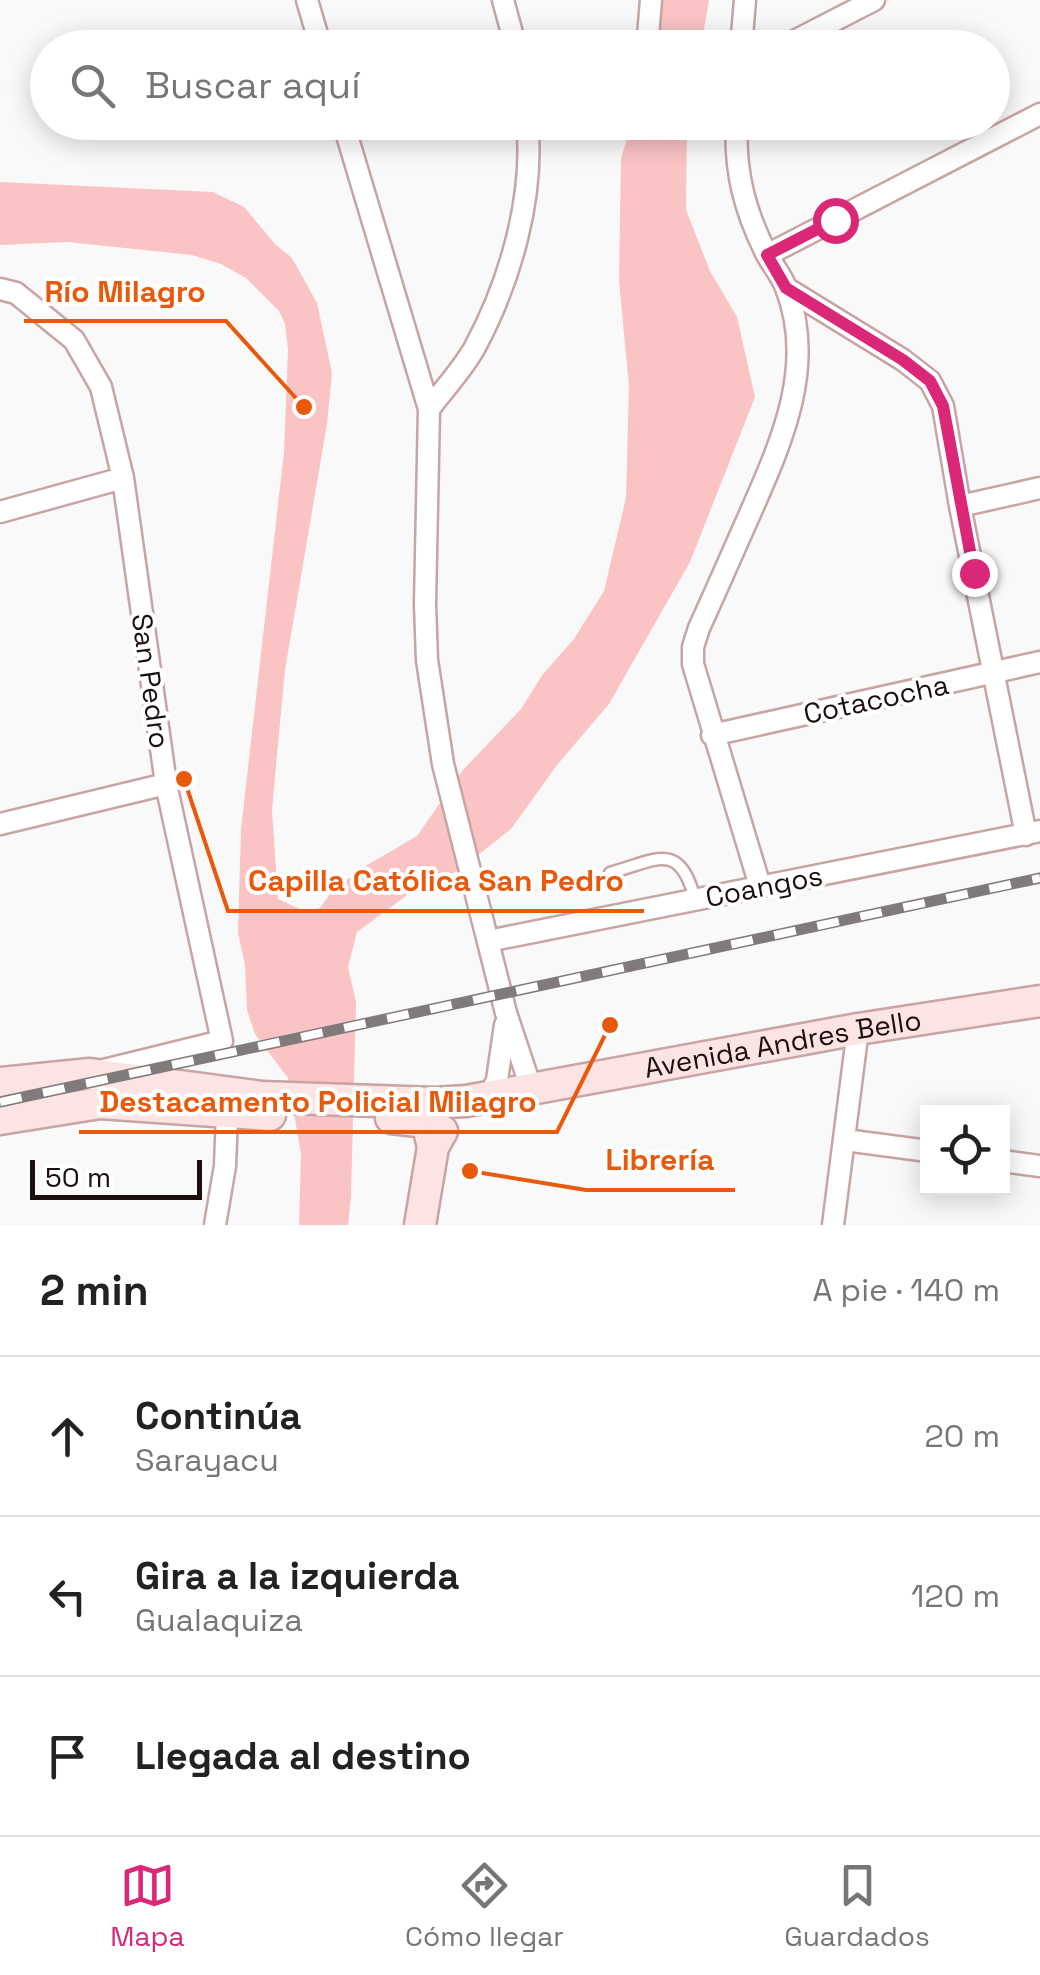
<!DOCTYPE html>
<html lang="es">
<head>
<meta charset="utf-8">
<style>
  :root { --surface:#fff; --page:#f6f6f6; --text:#222; --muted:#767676; --line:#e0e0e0; --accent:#db2777 }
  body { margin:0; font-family:"Space Grotesk",sans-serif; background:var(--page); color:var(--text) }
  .controls { position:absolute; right:30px; bottom:30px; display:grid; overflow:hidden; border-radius:0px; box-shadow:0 5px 25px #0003 }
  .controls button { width:90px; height:90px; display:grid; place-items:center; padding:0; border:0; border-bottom:2px solid var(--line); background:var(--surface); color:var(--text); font:50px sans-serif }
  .scale { position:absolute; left:30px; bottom:25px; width:172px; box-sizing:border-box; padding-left:10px; border:5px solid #1b0e0f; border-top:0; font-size:28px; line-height:35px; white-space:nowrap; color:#1b0e0f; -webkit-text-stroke:8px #fff; paint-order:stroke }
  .stop { position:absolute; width:30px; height:30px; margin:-22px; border:8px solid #db2777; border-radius:50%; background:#fff }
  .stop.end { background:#db2777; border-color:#fff; box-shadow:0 2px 10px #0008 }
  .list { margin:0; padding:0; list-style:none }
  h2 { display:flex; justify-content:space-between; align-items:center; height:130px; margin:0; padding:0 40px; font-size:42px }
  h2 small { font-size:32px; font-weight:400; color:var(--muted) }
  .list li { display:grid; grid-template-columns:65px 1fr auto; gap:30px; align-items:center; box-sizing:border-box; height:160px; padding:0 40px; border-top:2px solid var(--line) }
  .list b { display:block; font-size:38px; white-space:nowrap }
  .list p { margin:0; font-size:32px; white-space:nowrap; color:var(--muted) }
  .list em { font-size:32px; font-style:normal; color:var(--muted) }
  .icon { flex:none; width:55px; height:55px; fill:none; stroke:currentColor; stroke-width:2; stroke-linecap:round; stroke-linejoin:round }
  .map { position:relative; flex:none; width:1040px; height:1225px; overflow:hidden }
  .search { position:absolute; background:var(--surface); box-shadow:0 5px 25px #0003; left:30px; right:30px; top:30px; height:110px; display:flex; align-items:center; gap:25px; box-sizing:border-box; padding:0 35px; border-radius:55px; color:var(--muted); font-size:38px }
  .sheet { height:610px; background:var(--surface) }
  nav { display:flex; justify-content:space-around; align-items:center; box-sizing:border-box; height:140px; border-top:2px solid var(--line); background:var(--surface); font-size:28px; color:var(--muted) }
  nav a { display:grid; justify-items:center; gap:5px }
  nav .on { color:var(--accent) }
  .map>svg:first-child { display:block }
  .water { fill:#fac3c4 }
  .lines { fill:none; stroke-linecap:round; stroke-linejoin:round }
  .lane-casing { stroke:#c8a4a4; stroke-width:15 }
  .street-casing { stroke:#c8a4a4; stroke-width:25 }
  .secondary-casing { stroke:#c8a4a4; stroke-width:35 }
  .lane { stroke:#fff; stroke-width:10 }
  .street { stroke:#fff; stroke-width:20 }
  .secondary { stroke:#fce3e4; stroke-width:30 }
  .rail-casing { stroke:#817a7b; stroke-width:11 }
  .rail { stroke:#fff; stroke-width:8; stroke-dasharray:22; stroke-linecap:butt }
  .route { stroke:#db2777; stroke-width:12 }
  .labels { text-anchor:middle; stroke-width:8; stroke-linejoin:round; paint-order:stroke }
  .street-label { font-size:28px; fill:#1b0e0f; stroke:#fff }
  .leader { fill:none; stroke:#e8590c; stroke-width:4 }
  .callout-dot { fill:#e8590c; stroke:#fff; stroke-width:4 }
  .callout-label { font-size:30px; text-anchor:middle; font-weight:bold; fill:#e8590c; stroke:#fff; stroke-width:8; stroke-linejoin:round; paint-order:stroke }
</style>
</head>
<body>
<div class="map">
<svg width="1040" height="1225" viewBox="0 0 1040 1225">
  <rect width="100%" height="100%" fill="#f9f9f9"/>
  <!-- water -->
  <path class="water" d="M653,0h56l-8,47 -51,1z
    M632,123h55l-1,87 24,61 27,46 18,80 -65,165 -81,142 -52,61 -46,64 -53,42 -37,14 -64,47 -9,35 8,35 -5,194 -3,29h-49l2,-71 -13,-76 -33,-44 -8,-24 -2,-45 -7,-32 3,-104 43,-377 4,-103 -3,-25 -6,-13 -33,-33 -25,-14 -29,-9 -125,-13 -67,3v-63l213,10 31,15 31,37 17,14 25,45 15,70 -5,51 -42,246 -7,74 -6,66 6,89 26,12 16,-3 12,-17 30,-23 55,-32 46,-66 58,-61 22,-35 31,-35 30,-48 22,-93 3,-112 -10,-105 2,-123z"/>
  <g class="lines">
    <!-- lane casing -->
    <g class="lane-casing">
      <path id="lane" d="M610,873c47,-13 69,-33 85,26"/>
    </g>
    <!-- street casing -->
    <g class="street-casing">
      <path id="street" d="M307,0l14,48
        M503,0l13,48
        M647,48l4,-48
        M741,48l4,-48
        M781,48l93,-48
        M343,122l86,287 -4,195 2,56 16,104 63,249 25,75
        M737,122c-3,49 8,90 30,133 6,11 15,21 19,33 31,79 -6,157 -37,228 -17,38 -33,75 -50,112l-6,19v17l67,222
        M767,255l273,-141
        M786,288l117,72 27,21 13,25 17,100 66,329
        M0,289l16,4 58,47 27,47 22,91 43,306 56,257 -118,29
        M429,409c15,-20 34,-40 46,-62 35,-65 60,-151 52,-225
        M960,506l80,-18
        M0,512l123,-34
        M712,735l328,-73
        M0,824l166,-40
        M488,941l552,-110
        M489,1097l8,-17 8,-55
        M845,1140l83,11
        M1002,1161l38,5
        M215,1225l10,-59 2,-52
        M833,1225l25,-196"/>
    </g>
    <!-- secondary casing -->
    <g class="secondary-casing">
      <g id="secondary">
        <path id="s1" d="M0,1083l90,-9 172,23 172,6 32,-2 392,-72 182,-28"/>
        <path d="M391,1118l36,4 6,25"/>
        <path d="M0,1119l100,-16 170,12"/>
        <path d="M420,1225l13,-78 9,-16"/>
      </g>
    </g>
    <!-- lane -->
    <use href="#lane" class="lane"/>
    <!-- street -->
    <use href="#street" class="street"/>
    <!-- secondary -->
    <use href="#secondary" class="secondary"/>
    <!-- rail casing -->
    <g class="rail-casing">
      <path id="rail" d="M0,1102l1040,-224"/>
    </g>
    <!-- rail -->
    <use href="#rail" class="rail"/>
  </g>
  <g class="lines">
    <!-- route -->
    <path class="route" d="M835,220l-68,35 19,33 117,72 27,21 13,25 31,167"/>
  </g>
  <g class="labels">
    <!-- street labels -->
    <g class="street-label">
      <text transform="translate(151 681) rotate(82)" y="10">San Pedro</text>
      <text transform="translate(876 699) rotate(-12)" y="10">Cotacocha</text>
      <text transform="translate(764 886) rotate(-11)" y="10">Coangos</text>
      <text dy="10" stroke="none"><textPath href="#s1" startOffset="790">Avenida Andres Bello</textPath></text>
    </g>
  </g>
  <!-- callouts -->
  <path class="leader" d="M304 407L226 321H24M184 779L228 911H644M610 1025L557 1132H79M470 1171L586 1190H735"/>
  <g class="callout-dot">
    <circle cx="304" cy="407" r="10"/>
    <circle cx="184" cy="779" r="10"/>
    <circle cx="610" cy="1025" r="10"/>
    <circle cx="470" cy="1171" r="10"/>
  </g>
  <g class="callout-label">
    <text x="125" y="302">Río Milagro</text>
    <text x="436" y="891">Capilla Católica San Pedro</text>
    <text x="318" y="1112">Destacamento Policial Milagro</text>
    <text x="660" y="1170">Librería</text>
  </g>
</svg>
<div class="controls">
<button><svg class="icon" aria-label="locate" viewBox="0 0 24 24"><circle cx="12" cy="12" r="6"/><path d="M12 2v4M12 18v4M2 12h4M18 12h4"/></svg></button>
</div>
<div class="scale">50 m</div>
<div class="stop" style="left:835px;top:220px"></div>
<div class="stop end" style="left:974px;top:573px"></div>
<div class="search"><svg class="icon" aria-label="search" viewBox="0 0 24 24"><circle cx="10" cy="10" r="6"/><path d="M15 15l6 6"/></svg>Buscar aquí</div>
</div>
<section class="sheet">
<h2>2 min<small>A pie · 140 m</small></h2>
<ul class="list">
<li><svg class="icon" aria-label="ahead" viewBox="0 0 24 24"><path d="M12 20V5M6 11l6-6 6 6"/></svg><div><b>Continúa</b><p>Sarayacu</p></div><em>20 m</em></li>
<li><svg class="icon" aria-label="left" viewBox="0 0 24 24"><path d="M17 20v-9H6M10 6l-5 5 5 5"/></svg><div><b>Gira a la izquierda</b><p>Gualaquiza</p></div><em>120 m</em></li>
<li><svg class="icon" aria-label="arrive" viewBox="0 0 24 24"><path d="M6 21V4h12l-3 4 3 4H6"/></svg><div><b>Llegada al destino</b></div></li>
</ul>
</section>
<nav>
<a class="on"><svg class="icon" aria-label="map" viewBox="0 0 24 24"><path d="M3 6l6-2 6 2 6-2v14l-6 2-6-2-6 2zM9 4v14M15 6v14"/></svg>Mapa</a>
<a><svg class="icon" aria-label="directions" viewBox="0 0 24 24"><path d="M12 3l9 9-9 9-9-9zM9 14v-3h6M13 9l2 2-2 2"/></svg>Cómo llegar</a>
<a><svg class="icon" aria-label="saved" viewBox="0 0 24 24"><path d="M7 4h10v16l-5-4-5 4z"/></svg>Guardados</a>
</nav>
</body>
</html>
